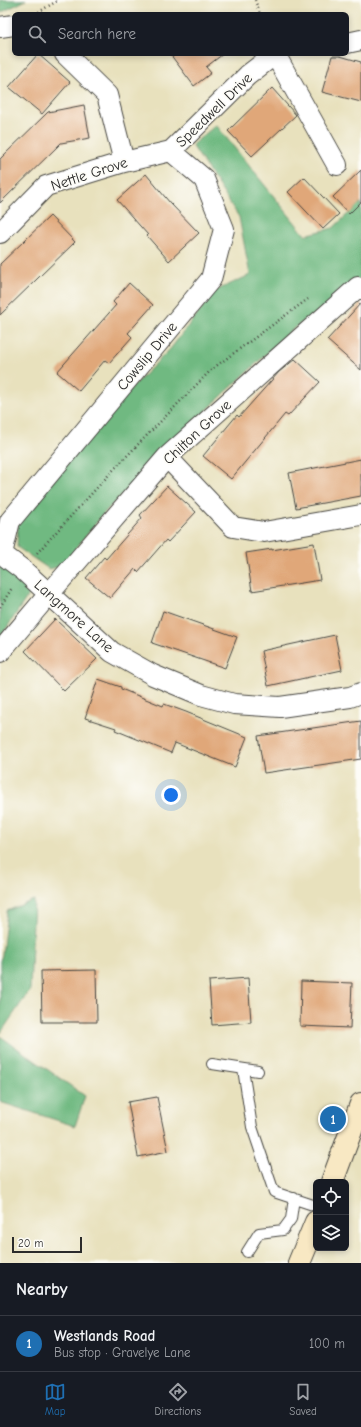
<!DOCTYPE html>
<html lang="en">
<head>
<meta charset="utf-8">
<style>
  :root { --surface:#171b24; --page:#20242c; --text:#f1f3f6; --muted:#9ea1a6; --line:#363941; --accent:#1f6fb2 }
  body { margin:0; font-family:"Comic Neue",sans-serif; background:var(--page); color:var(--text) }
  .controls { position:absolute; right:12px; bottom:12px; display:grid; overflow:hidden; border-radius:6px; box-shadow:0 2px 6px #0003 }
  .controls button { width:36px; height:36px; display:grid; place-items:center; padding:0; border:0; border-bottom:1px solid var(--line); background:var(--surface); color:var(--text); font:20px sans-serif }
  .scale { position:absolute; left:12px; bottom:10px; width:70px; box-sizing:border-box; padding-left:4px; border:2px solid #2b2b2b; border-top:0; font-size:11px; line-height:14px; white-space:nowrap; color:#2b2b2b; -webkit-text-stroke:3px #fdfcf7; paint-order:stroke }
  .you { position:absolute; left:171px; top:795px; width:14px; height:14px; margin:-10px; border:3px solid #fff; border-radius:50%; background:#1a73e8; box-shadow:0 0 0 6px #1a73e833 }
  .badge { display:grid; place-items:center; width:26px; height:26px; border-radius:50%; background:var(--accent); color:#fff; font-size:13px; font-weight:700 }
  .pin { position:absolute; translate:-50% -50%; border:2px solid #fff; box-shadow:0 1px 4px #0006 }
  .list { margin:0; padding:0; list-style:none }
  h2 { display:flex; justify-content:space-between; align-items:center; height:52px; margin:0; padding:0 16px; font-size:17px }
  h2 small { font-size:13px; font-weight:400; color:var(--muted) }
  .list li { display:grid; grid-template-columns:26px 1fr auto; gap:12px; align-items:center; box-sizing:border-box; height:56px; padding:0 16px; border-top:1px solid var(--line) }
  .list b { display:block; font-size:15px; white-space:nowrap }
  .list p { margin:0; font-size:13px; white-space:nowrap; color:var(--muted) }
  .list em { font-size:13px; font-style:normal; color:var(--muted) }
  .icon { flex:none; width:22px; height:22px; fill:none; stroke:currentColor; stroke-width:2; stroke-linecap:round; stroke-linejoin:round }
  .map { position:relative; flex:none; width:361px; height:1263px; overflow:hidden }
  .search { position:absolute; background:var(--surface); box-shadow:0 2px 6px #0003; left:12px; right:12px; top:12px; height:44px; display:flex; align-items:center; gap:10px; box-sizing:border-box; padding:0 14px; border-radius:6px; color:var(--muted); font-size:15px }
  .sheet { height:108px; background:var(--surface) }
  nav { display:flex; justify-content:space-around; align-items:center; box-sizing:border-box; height:56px; border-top:1px solid var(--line); background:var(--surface); font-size:11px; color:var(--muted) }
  nav a { display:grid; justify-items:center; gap:2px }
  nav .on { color:var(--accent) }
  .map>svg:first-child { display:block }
  .forest { fill:#6fb981; stroke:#4d7256 }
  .building { fill:#e0a779 }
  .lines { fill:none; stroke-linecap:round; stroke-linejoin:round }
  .lane-casing { stroke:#474641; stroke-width:12 }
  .street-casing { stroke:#474641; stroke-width:22 }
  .secondary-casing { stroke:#474641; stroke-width:24 }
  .path { stroke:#474641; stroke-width:2.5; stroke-dasharray:1 3; stroke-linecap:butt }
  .lane { stroke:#fff; stroke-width:10 }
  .street { stroke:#fff; stroke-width:20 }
  .secondary { stroke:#f8e8c3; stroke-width:22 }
  .labels { text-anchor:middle; stroke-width:3.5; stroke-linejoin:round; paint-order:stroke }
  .street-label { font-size:15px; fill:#2b2b2b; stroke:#fdfcf7 }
</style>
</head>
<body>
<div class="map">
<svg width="361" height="1263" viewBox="0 0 361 1263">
  <rect width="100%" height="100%" fill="#fdfcf7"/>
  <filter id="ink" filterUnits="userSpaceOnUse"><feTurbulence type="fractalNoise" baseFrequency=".025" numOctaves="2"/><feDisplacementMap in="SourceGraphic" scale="8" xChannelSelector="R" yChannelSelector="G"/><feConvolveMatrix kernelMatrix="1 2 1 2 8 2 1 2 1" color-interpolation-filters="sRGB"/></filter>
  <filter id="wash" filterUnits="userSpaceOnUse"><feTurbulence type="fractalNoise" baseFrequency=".012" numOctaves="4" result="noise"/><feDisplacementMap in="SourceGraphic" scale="16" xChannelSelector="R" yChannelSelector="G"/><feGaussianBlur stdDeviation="0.9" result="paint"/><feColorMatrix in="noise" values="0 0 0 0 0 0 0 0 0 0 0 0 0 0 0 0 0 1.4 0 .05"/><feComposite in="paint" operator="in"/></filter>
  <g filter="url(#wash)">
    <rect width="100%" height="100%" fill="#e8e1bd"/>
    <!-- forest -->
    <path class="forest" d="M0,0h26l-26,13z
      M216,125l89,110 28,-7 28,-26v82l-68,45 -101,95 -87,88 -43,54 -13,3 -32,-22 1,-25 72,-92 81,-82 44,-57 35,-16 -11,-58 -47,-72z
      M0,563l31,28 -31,47z
      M34,900l-4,90 -30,44v-73l2,-6 5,-44z
      M0,1036l85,60 -10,30 -75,-24z"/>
    <g id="blocks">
      <!-- building -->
      <path class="building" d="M38,54l32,28 -28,32 -33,-27z
        M170,54h53l-17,13 5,6 -17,13z
        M332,56h8l21,6v40l-39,-10z
        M272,88l24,27 -44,41 -24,-25z
        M84,105l6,33 -29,5 -61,60v-44l48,-47z
        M361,170v32l-12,12 -16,-17z
        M146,174l24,29 29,30 -30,28 -22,-25 1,-1 -31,-35z
        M304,177l35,37 -16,15 -35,-37z
        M50,216l25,26 -75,73v-51z
        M129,283l24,22 -25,28 4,4 -23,26 -4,-3 -26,31 -22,-19 59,-67 -3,-3z
        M361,303v67l-34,-30z
        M295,359l25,23 -32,34 -3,-2 -54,65 -28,-23 34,-41 2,2 40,-45z
        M361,459v37l-65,12 -7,-35z
        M167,486l29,26 -28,30 -2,-2 -28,32 -3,-3 -25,29 -24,-20 18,-21 2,2 36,-41 -2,-3z
        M314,543l6,37 -68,11 -6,-38 26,-4v1z
        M163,611l74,26 -12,31 -73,-25z
        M55,619l42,40 -33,32 -39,-40z
        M335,635l7,35 -74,16 -7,-35z
        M98,679l23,8v2l42,17 1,-2 22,8 61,25 -12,30 -60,-24 -4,10 -56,-23 1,-2 -31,-10z
        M361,721v38l-97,14 -6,-37z
        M96,970l1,52h-55l-1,-51z
        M248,978l3,44 -39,3 -3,-44z
        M301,981l51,2 -2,45 -50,-2z
        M157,1097l11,54 -30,6 -10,-55z"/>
    </g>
  </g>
  <g filter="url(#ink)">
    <use href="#blocks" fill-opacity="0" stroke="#474641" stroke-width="1"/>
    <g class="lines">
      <!-- lane casing -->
      <g class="lane-casing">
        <path id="lane" d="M212,1064l46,7
          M243,1069l9,58 22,65 42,14
          M247,1252l12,-19 24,-3 8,-11 3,-21"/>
      </g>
      <!-- street casing -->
      <g class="street-casing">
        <path id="street" d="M0,27l14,-2
          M347,43l14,-3
          M65,54l42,41 17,67
          M275,54l62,111
          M171,151l77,-76 27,-21
          M0,233l46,-47 78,-24 47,-11
          M167,457l66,70 31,5 97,-17
          M0,554h2l21,16 89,82 41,23 48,20 33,9 46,3 70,-10 11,-4
          M2,554l8,-33 201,-242 13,-50 -20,-50 -33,-28
          M0,652l49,-58 118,-137 191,-170 3,2"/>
      </g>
      <!-- secondary casing -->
      <g class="secondary-casing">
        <path id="secondary" d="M332,1182l29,-78
          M299,1263l17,-41"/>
      </g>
      <!-- path -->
      <path class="path" d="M255,0l5,14
        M35,14l24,-14
        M37,553l80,-87 95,-97 96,-70
        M0,607l12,-19"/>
      <!-- lane -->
      <use href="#lane" class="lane"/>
      <!-- street -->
      <use href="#street" class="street"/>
      <!-- secondary -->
      <use href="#secondary" class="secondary"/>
    </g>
  </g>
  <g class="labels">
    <!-- street labels -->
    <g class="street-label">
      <text transform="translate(214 110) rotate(-44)" y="5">Speedwell Drive</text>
      <text transform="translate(89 174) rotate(-18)" y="5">Nettle Grove</text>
      <text transform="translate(147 356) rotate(-50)" y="5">Cowslip Drive</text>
      <text transform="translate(197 432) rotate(-43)" y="5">Chilton Grove</text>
      <text transform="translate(74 616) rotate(42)" y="5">Langmore Lane</text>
    </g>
  </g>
</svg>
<div class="controls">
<button><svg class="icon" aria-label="locate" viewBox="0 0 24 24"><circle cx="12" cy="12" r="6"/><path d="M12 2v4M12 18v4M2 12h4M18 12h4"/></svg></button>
<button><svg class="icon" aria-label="layers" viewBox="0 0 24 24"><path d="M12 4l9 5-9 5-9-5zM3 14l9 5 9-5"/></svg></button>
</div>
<div class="scale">20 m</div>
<div class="you"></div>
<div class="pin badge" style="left:333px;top:1119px">1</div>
<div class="search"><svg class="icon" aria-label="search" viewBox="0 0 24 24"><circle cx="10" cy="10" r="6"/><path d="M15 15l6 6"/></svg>Search here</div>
</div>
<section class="sheet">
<h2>Nearby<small></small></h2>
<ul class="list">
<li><span class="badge">1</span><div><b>Westlands Road</b><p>Bus stop · Gravelye Lane</p></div><em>100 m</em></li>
</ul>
</section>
<nav>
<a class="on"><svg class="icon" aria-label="map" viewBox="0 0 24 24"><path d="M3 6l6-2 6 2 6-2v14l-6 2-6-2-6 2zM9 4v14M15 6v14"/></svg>Map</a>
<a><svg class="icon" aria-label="directions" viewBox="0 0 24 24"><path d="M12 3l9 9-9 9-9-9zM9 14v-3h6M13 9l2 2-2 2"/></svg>Directions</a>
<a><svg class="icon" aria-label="saved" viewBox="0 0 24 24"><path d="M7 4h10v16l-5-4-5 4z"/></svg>Saved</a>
</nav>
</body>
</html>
